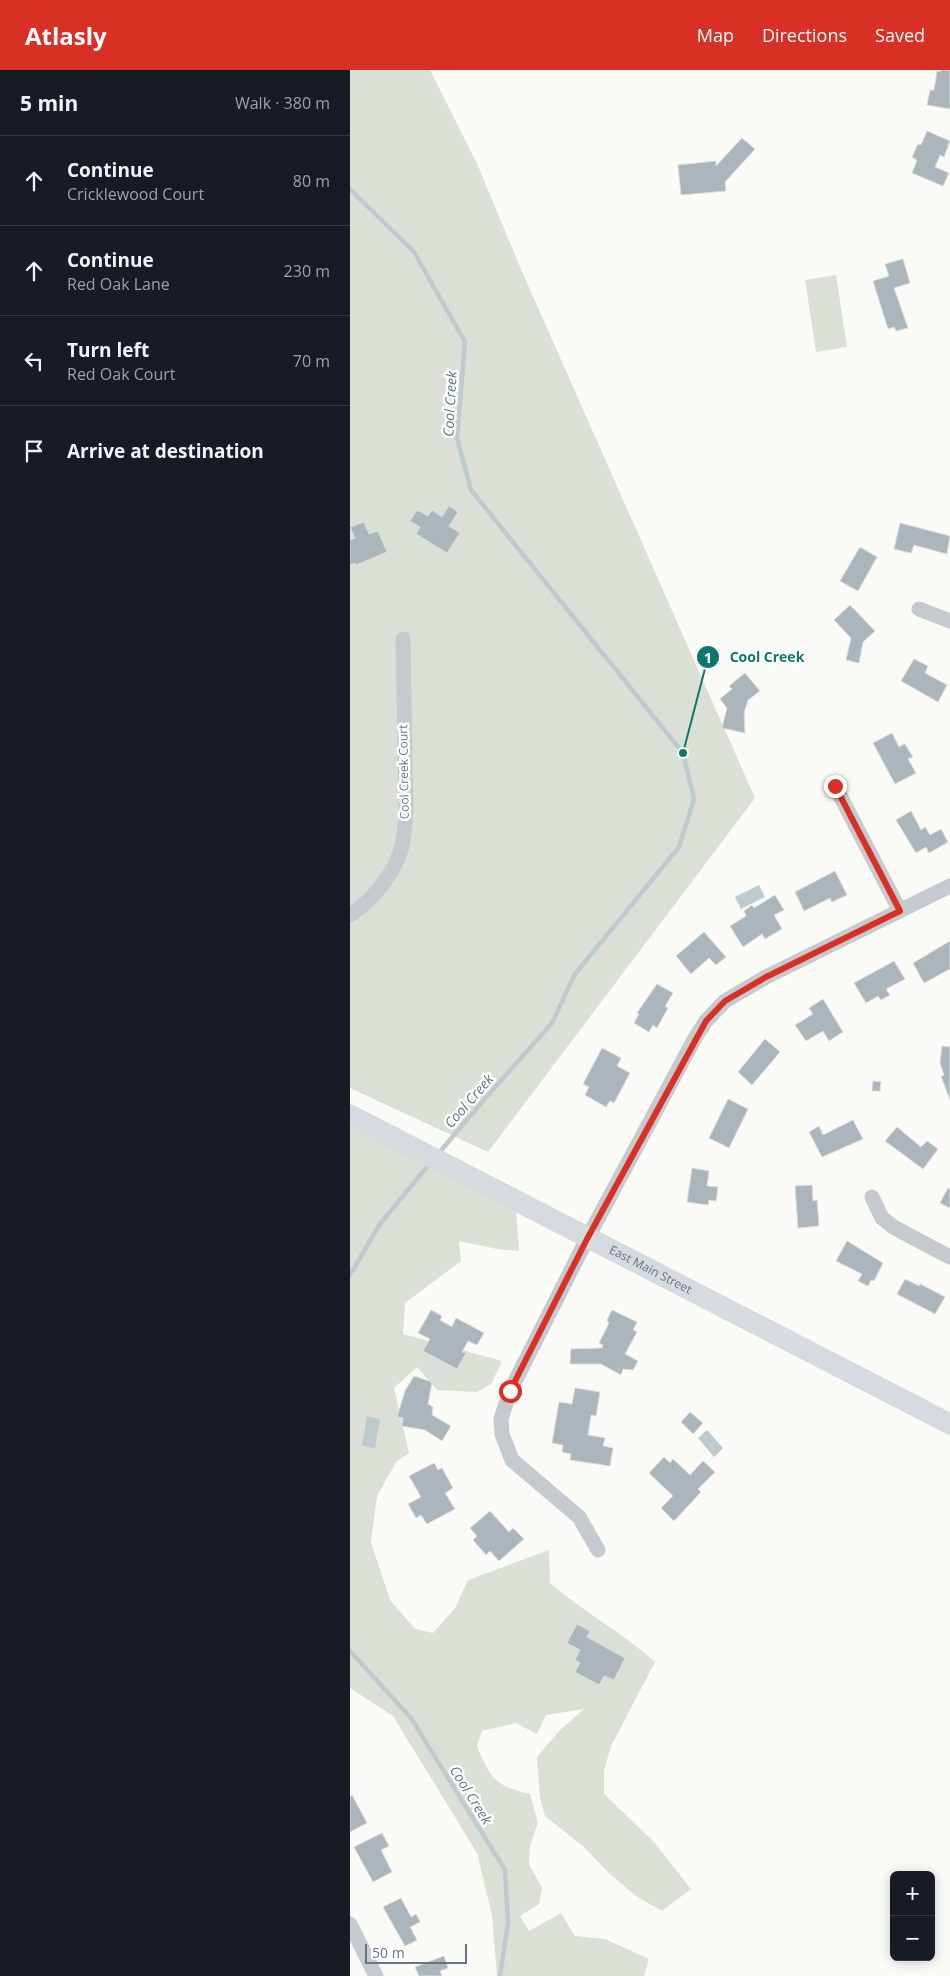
<!DOCTYPE html>
<html lang="en">
<head>
<meta charset="utf-8">
<style>
  :root { --surface:#171b24; --page:#20242c; --text:#f1f3f6; --muted:#9ea1a6; --line:#363941; --accent:#d93025 }
  body { margin:0; font-family:"Open Sans",sans-serif; background:var(--page); color:var(--text) }
  .controls { position:absolute; right:15px; bottom:15px; display:grid; overflow:hidden; border-radius:8px; box-shadow:0 2px 12px #0003 }
  .controls button { width:45px; height:45px; display:grid; place-items:center; padding:0; border:0; border-bottom:1px solid var(--line); background:var(--surface); color:var(--text); font:25px sans-serif }
  .scale { position:absolute; left:15px; bottom:12px; width:102px; box-sizing:border-box; padding-left:5px; border:2px solid #627685; border-top:0; font-size:14px; line-height:18px; white-space:nowrap; color:#627685; -webkit-text-stroke:4px #fff; paint-order:stroke }
  .stop { position:absolute; width:15px; height:15px; margin:-11px; border:4px solid #d93025; border-radius:50%; background:#fff }
  .stop.end { background:#d93025; border-color:#fff; box-shadow:0 1px 5px #0008 }
  .list { margin:0; padding:0; list-style:none }
  h2 { display:flex; justify-content:space-between; align-items:center; height:65px; margin:0; padding:0 20px; font-size:21px }
  h2 small { font-size:16px; font-weight:400; color:var(--muted) }
  .list li { display:grid; grid-template-columns:32px 1fr auto; gap:15px; align-items:center; box-sizing:border-box; height:90px; padding:0 20px; border-top:1px solid var(--line) }
  .list b { display:block; font-size:19px; white-space:nowrap }
  .list p { margin:0; font-size:16px; white-space:nowrap; color:var(--muted) }
  .list em { font-size:16px; font-style:normal; color:var(--muted) }
  .icon { flex:none; width:28px; height:28px; fill:none; stroke:currentColor; stroke-width:2; stroke-linecap:round; stroke-linejoin:round }
  .map { position:relative; flex:none; width:600px; height:1906px; overflow:hidden }
  header { display:flex; align-items:center; gap:30px; box-sizing:border-box; height:70px; padding:0 25px; background:var(--accent); color:#fff }
  header strong { font-size:24px }
  nav { display:flex; gap:28px; margin-inline-start:auto; font-size:18px }
  main { display:flex }
  aside { flex:1; background:var(--surface) }
  .map>svg:first-child { display:block }
  .green { fill:#dae0d6 }
  .water { fill:#bdcace }
  .lines { fill:none; stroke-linecap:round; stroke-linejoin:round }
  .stream { stroke:#bdcace; stroke-width:4.5 }
  .building { fill:#abb5bc; stroke:#dcdcda }
  .minor { stroke:#c5cace; stroke-width:15 }
  .secondary { stroke:#d6dbdf; stroke-width:21 }
  .route { stroke:#d93025; stroke-width:6 }
  .labels { text-anchor:middle; stroke-width:5; stroke-linejoin:round; paint-order:stroke }
  .street-label { font-size:12px; fill:#627685; stroke:#fff }
  .water-label { font-size:14px; font-style:italic; fill:#5e767e; stroke:#fff }
  .leader { fill:none; stroke:#0f766e; stroke-width:2 }
  .callout-dot { fill:#0f766e; stroke:#fff; stroke-width:2 }
  .mark-label { font-size:15px; text-anchor:middle; font-weight:bold; fill:#fff }
  .callout-label { font-size:14px; text-anchor:middle; font-weight:bold; fill:#0f766e; stroke:#fff; stroke-width:5; stroke-linejoin:round; paint-order:stroke }
</style>
</head>
<body>
<header>
<strong>Atlasly</strong>
<nav><a>Map</a><a>Directions</a><a>Saved</a></nav>
</header>
<main>
<aside>
<h2>5 min<small>Walk · 380 m</small></h2>
<ul class="list">
<li><svg class="icon" aria-label="ahead" viewBox="0 0 24 24"><path d="M12 20V5M6 11l6-6 6 6"/></svg><div><b>Continue</b><p>Cricklewood Court</p></div><em>80 m</em></li>
<li><svg class="icon" aria-label="ahead" viewBox="0 0 24 24"><path d="M12 20V5M6 11l6-6 6 6"/></svg><div><b>Continue</b><p>Red Oak Lane</p></div><em>230 m</em></li>
<li><svg class="icon" aria-label="left" viewBox="0 0 24 24"><path d="M17 20v-9H6M10 6l-5 5 5 5"/></svg><div><b>Turn left</b><p>Red Oak Court</p></div><em>70 m</em></li>
<li><svg class="icon" aria-label="arrive" viewBox="0 0 24 24"><path d="M6 21V4h12l-3 4 3 4H6"/></svg><div><b>Arrive at destination</b></div></li>
</ul>
</aside>
<div class="map">
<svg width="600" height="1906" viewBox="0 0 600 1906">
  <rect width="100%" height="100%" fill="#fafaf7"/>
  <!-- green -->
  <path class="green" d="M0,0h80l48,96 42,101 235,531 -267,354 -138,-64z
    M486,205l11,72 -31,5 -11,-72z
    M0,1052l166,88 3,41 -22,-2 -38,-8 2,20 -56,42 -2,31 99,27 -11,23 -14,8 -40,-2 -20,-23 -23,21 15,65 -13,9 -19,34 -6,47 19,57 25,29 18,4 22,-25 13,-28 81,-30 1,33c33,29 72,49 105,79l-44,84 -7,24v24l50,48 37,47 -29,22 -26,-15 -26,-22 -26,-27 -39,-31 -5,-18 -3,-41 23,-27 24,-21 -38,6 -9,19 -21,-11 -34,8 -5,15c13,32 18,40 53,48l8,29 -8,22 -1,19 13,24 -3,16 -19,12 9,15 32,-18 14,23 30,3 44,20 -5,17h-147l-5,-61 -15,-62 -84,-137 -43,-28z"/>
  <!-- water -->
  <path class="water" d="M409,815l6,12 -24,12 -6,-12z
    M17,1346l13,3 -5,29 -13,-2z
    M357,1360l16,18 -9,9 -16,-19z"/>
  <g class="lines">
    <!-- stream -->
    <path class="stream" d="M0,119l64,63 51,90 -8,96 14,52 212,263 11,46 -15,48 -104,127 -23,49 -70,79 -44,52
      M0,1205l30,-51 51,-62
      M0,1581l61,67 94,152 3,53 -8,53"/>
  </g>
  <!-- building -->
  <path class="building" d="M591,0h9v39l-23,-4 3,-15h4l3,-19 3,1z
    M577,61l23,10 -6,16 -4,-2 -5,12 14,6 -6,13 -31,-13 5,-13 -5,-3 6,-13 3,1z
    M392,68l13,11 -30,33 1,9 -45,4 -3,-30 38,-4v5z
    M553,189l7,24 -16,5 14,40 -12,3 -2,-4 -6,2 -15,-48 16,-5 -4,-12z
    M99,436l9,6 -9,14 11,7 -13,20 -31,-19 4,-7 -10,-6 7,-11 11,6 4,-6 10,7z
    M14,452l5,12 9,-3 9,21 -31,13 -1,-2 -5,2v-25l5,-2 -5,-11z
    M550,453l50,13 -3,18 -33,-9 -3,8 -17,-4z
    M510,477l17,10 -19,34 -18,-10z
    M500,535l25,26 -12,11 -4,21 -13,-3 5,-22 -17,-18z
    M564,589l14,7 -3,7 22,12 -9,17 -37,-21z
    M395,603l15,18 -12,9 -4,13 1,20 -23,-5 5,-20 -7,-9 12,-10 -3,-3z
    M542,663l7,14 6,-3 8,13 -5,2 8,14 -21,11 -22,-41z
    M561,741l10,19 4,-3 5,8 11,-6 7,13 -19,11 -3,-6 -10,6 -20,-33z
    M485,801l12,24 -15,7 -2,-4 -26,13 -9,-19z
    M425,825l9,15 -10,5 8,14 -17,10 -3,-5 -19,13 -13,-21 16,-10 -2,-5 8,-6 2,3z
    M354,862l22,25 -10,8 -7,-7 -18,16 -15,-18z
    M600,871v28l-26,14 -11,-20z
    M544,891l11,18 -19,10 4,6 -9,5 -3,-4 -12,7 -12,-20z
    M307,914l16,9 -8,13 3,2 -11,20 -4,-3 -4,7 -15,-9 5,-9 -2,-1z
    M473,929l20,33 -14,9 -6,-10 -17,10 -11,-16 18,-11 -4,-6z
    M415,969l15,13 -28,33 -14,-13z
    M592,976l8,1v53l-9,-24 3,-1 -4,-12z
    M252,978l19,10 -4,8 13,7 -16,30 -4,-2 -4,6 -21,-12 4,-8 -6,-3z
    M523,1011l8,1 -1,9h-8z
    M378,1029l20,10 -19,39 -20,-10z
    M503,1050l10,19 -41,18 -13,-25 10,-6 4,9z
    M547,1057l24,20 6,-6 11,8 -15,20 -38,-28z
    M342,1098l17,3 -2,15 11,1 -2,14 -7,-1 -1,5 -21,-3z
    M462,1115l1,16 4,-1 2,26 -21,2 -3,-42z
    M598,1118l2,1v19l-10,-5z
    M497,1171l36,22 -9,18 -3,-1 -3,6 -10,-5 4,-7 -26,-13z
    M555,1209l14,7 1,-2 25,13 -10,17 -38,-20z
    M81,1240l11,6 -2,4 12,7 4,-9 28,15 -7,12 -9,-4 -6,11 4,1 -9,16 -34,-18 7,-12 -12,-6z
    M262,1240l25,12 -4,8 4,2 -12,22 13,7 -5,9 -10,-1 -2,6 -20,-11h-31l1,-15 31,-1 1,-3 -4,-2 10,-20 -2,-3z
    M64,1306l18,6 -4,22 5,3 -1,8 19,11 -9,15 -17,-11 -23,-4 1,-8 -6,-1 8,-26z
    M225,1318l25,4 -4,24 -5,-1 -3,20 17,3 -2,8 10,2 -3,18 -40,-6 1,-6 -9,-2 1,-7 -11,-2 7,-41 13,2z
    M340,1342l13,11 -10,11 -12,-12z
    M314,1387l6,6 3,-4 17,16 13,-14 12,11 -17,17 3,3 -27,29 -13,-13 12,-12 -24,-23z
    M84,1393l4,7 4,-2 11,20 -8,5 10,16 -28,15 -6,-9 -5,3 -8,-14 13,-7 -12,-21z
    M140,1441l19,21 4,-4 11,11 -25,22 -9,-10 -4,4 -13,-15 4,-4 -7,-8z
    M227,1554l13,7 -3,6 38,21 -11,22 -10,-4 -5,9 -24,-13 5,-9 -5,-3 5,-10 -13,-7z
    M2,1725l15,28 -17,9v-35z
    M32,1763l7,13 -8,4 11,22 -19,10 -19,-35z
    M51,1828l10,19 5,-3 4,8 -10,5 7,13 -12,6 -22,-39z
    M94,1886l4,12 -8,3 2,5h-23l-4,-9z"/>
  <g class="lines">
    <!-- minor -->
    <path class="minor" d="M569,539l31,12
      M485,716l65,125
      M0,845c19,-12 39,-35 48,-57 6,-14 7,-31 8,-47l-3,-172
      M522,1127l10,21 13,10 55,29
      M248,1480l-19,-33 -67,-57 -10,-26 -1,-15 9,-28 77,-152 108,-201 11,-17 19,-20 41,-24 184,-91
      M0,1854l26,52"/>
    <!-- secondary -->
    <path class="secondary" id="s1" d="M0,1045l600,309"/>
  </g>
  <g class="lines">
    <!-- route -->
    <path class="route" d="M160,1321l77,-152 119,-218 19,-20 41,-24 134,-66 -65,-125"/>
  </g>
  <g class="labels">
    <!-- street labels -->
    <g class="street-label">
      <text transform="translate(54 702) rotate(-91)" y="4">Cool Creek Court</text>
      <text dy="4" stroke="none"><textPath href="#s1" startOffset="338">East Main Street</textPath></text>
    </g>
    <!-- water labels -->
    <g class="water-label">
      <text transform="translate(100 334) rotate(-87)" y="5">Cool Creek</text>
      <text transform="translate(119 1031) rotate(-49)" y="5">Cool Creek</text>
      <text transform="translate(121 1725) rotate(58)" y="5">Cool Creek</text>
    </g>
  </g>
  <!-- callouts -->
  <path class="leader" d="M333 683L358 587"/>
  <g class="callout-dot">
    <circle cx="333" cy="683" r="5"/>
    <circle cx="358" cy="587" r="12"/>
  </g>
  <g class="mark-label">
    <text x="358" y="593">1</text>
  </g>
  <g class="callout-label">
    <text x="417" y="592">Cool Creek</text>
  </g>
</svg>
<div class="controls">
<button>+</button>
<button>−</button>
</div>
<div class="scale">50 m</div>
<div class="stop" style="left:160px;top:1321px"></div>
<div class="stop end" style="left:485px;top:716px"></div>
</div>
</main>
</body>
</html>
